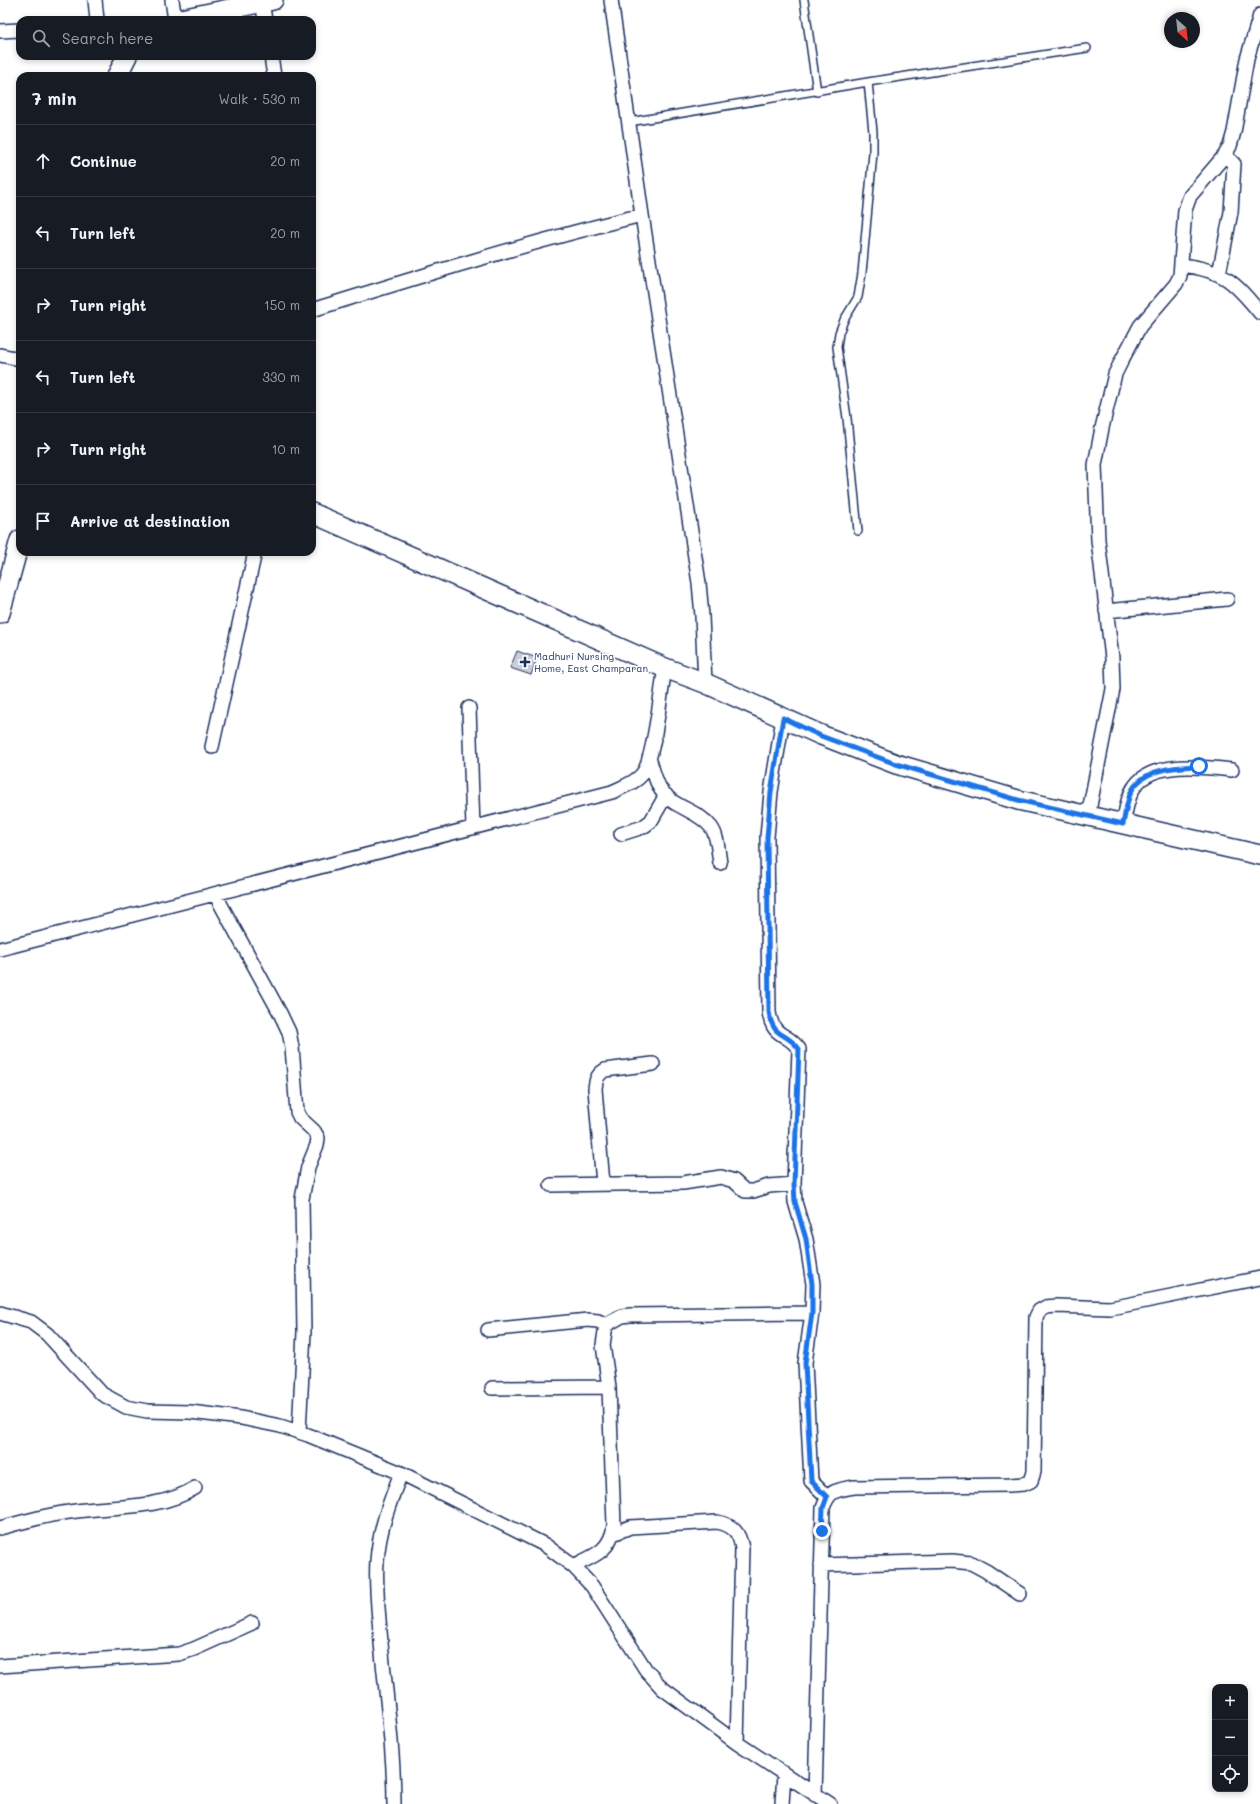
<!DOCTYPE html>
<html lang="en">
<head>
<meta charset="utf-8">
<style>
  :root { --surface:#171b24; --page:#20242c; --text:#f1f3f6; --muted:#9ea1a6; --line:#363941 }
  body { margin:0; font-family:Mali,sans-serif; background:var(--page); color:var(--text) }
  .controls { position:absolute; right:12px; bottom:12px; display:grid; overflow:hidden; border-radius:8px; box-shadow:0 2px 6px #0003 }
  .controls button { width:36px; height:36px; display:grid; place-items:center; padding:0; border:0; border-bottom:1px solid var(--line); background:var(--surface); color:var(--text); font:20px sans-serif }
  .compass { position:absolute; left:1164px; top:12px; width:36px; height:36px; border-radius:50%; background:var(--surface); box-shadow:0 2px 6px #0003; rotate:153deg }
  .stop { position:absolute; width:12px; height:12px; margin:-9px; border:3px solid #1a73e8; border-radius:50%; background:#fff }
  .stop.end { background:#1a73e8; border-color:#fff; box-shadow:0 1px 4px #0008 }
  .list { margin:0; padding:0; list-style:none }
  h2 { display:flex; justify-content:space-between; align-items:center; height:52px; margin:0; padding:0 16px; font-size:17px }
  h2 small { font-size:13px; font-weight:400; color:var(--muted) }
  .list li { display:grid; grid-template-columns:26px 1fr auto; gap:12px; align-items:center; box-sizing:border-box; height:72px; padding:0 16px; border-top:1px solid var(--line) }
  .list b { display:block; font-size:15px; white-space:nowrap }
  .list em { font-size:13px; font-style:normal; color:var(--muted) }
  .icon { flex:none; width:22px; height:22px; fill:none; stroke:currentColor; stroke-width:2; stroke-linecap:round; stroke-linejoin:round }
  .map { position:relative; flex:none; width:1260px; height:1804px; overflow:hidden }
  .search { position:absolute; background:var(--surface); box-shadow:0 2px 6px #0003; left:16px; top:16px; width:300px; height:44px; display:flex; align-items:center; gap:10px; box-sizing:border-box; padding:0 14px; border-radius:12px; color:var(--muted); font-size:15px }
  .panel { position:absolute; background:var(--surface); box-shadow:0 2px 6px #0003; left:16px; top:72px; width:300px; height:484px; border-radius:12px }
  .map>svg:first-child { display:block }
  .building { fill:#caceda; stroke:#1b2f5e }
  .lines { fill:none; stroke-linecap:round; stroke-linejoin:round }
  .lane-casing { stroke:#1b2f5e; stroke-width:10 }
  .street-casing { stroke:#1b2f5e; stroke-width:16 }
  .secondary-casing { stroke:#1b2f5e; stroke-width:22 }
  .lane { stroke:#fff; stroke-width:7 }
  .street { stroke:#fff; stroke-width:13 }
  .secondary { stroke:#fff; stroke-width:19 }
  .route { stroke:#1a73e8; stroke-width:5 }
  .poi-dot { fill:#1b2f5e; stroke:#fff; stroke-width:1.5 }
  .labels { text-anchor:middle; stroke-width:3.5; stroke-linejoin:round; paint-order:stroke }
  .poi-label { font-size:10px; fill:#1b2f5e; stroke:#fff; text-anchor:start }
</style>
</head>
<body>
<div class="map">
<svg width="1260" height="1804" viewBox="0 0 1260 1804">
  <rect width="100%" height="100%" fill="#fff"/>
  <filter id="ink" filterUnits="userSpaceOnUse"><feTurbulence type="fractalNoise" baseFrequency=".025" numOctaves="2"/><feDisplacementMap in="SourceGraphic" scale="8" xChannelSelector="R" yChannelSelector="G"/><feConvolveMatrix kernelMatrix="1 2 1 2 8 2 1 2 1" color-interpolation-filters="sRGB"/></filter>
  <g filter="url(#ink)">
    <!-- building -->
    <path class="building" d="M517,651l20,7 -6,17 -21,-7z"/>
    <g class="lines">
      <!-- lane casing -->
      <g class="lane-casing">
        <path id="lane" d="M804,0l13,92
          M629,122l239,-40 219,-34
          M858,531l-11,-113 -10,-71 2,-14 5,-13 14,-23 4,-24 11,-120v-21l-5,-50"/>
      </g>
      <!-- street casing -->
      <g class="street-casing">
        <path id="street" d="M95,0l2,20
          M172,0l3,20
          M611,0l31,215 57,368 3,33 3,67
          M262,2l3,18
          M0,31l20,-1
          M271,56l3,20
          M1181,265c42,5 53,16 79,48
          M1219,274l12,-62 3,-48 -9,-9
          M312,310c109,-34 218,-68 330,-95
          M0,355l20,4
          M1106,611l121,-12
          M469,708l4,120
          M783,718l-12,74 -4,45 2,175c4,27 17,19 30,37l-5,135 1,18 11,37 7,45 -1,29 -7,50 6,118 16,16
          M212,747l43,-195
          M649,758c4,11 6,23 12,32 12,18 37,20 50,37 7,9 7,24 9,36
          M1088,816l25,-127 -1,-31 -14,-118 -3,-75 7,-37 13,-54 7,-14 18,-34 36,-42 4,-8 5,-66 5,-14 35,-41 5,-9 4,-14 13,-73 13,-44
          M1123,824c3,-13 4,-27 12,-38 18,-26 71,-19 97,-16
          M621,834l22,-7 8,-6 15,-26
          M215,894l65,119 9,19 3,15 5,65 3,6 14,13 4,7 -1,7 -9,22 -6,32 2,133 -5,100
          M0,949l612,-157c10,-5 24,-9 31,-19 11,-14 18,-83 22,-105
          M603,1184l-8,-95c1,-10 2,-14 10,-19l48,-6
          M551,1185l132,-2 38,-6 13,4 11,10h8l16,-5 25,-2
          M0,1313l31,9 16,12 55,60 24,13 21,4 43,1 51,6 39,8 28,9 93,38 144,72 28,21 19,20 54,84 16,18 75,55 93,61
          M488,1330l100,-10 10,1 8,4
          M492,1388l117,-1
          M0,1528c23,-6 46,-13 69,-16 42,-7 89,-1 126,-24
          M613,1534l17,-7 87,-5c16,3 22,10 25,26l-5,195
          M821,1565l131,-4 19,2 15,8 34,23
          M573,1566c21,-10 38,-15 41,-41l-5,-138 -6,-42 3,-20 16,-9 8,-1 182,-2
          M0,1666l179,-12 15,-5 58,-26
          M815,1795l8,-287c6,-18 13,-18 31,-21l156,-2 14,-1 7,-3 3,-9 2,-155 3,-6 7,-4 10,-1 54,2 11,-2 139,-28
          M394,1804c0,-54 -8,-108 -13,-161 -2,-27 -6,-55 -4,-82 2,-31 13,-60 24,-88
          M782,1804l2,-30"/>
      </g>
      <!-- secondary casing -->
      <g class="secondary-casing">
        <path id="secondary" d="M176,20l97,-20
          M117,76l10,-20
          M312,513l353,155 40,15 116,52 75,29 122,36 242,55
          M0,613l20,-73"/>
      </g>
      <!-- lane -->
      <use href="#lane" class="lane"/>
      <!-- street -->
      <use href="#street" class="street"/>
      <!-- secondary -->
      <use href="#secondary" class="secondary"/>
    </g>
  </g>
  <g class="lines" filter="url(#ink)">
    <!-- route -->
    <path class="route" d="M822,1531l1,-23 4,-11 -16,-16 -6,-118 7,-50v-29l-6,-45 -11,-37 -1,-18 5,-135c-13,-18 -26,-10 -30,-37l-2,-174 4,-46 12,-74 38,18 75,28 122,36 105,24c2,-10 4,-21 7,-30 11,-26 45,-27 69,-28"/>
  </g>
  <!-- markers -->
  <path class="poi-dot" d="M523 656h4v4h4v4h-4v4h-4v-4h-4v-4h4z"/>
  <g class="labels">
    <!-- poi labels -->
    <g class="poi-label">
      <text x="534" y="660">Madhuri Nursing<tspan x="534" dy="12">Home, East Champaran</tspan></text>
    </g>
  </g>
</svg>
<div class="controls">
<button>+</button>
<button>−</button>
<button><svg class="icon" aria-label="locate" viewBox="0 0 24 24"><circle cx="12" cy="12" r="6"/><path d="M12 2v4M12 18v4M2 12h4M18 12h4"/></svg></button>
</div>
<svg class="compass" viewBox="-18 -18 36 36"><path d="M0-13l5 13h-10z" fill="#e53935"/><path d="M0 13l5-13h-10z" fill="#9ea1a6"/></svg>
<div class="stop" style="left:1199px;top:766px"></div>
<div class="stop end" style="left:822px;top:1531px"></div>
<div class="search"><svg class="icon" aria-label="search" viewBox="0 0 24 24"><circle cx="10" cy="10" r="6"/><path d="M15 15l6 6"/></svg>Search here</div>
<section class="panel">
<h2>7 min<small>Walk · 530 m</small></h2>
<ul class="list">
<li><svg class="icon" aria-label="ahead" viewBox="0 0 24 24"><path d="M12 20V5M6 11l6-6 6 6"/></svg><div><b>Continue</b></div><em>20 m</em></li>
<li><svg class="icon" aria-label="left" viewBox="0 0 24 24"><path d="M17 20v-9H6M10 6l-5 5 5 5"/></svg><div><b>Turn left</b></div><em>20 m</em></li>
<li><svg class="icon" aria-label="right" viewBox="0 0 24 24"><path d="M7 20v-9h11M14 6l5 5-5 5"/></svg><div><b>Turn right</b></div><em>150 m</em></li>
<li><svg class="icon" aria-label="left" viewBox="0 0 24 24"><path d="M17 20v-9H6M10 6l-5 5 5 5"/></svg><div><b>Turn left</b></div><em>330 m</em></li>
<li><svg class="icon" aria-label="right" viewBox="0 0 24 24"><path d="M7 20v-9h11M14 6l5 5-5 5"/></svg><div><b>Turn right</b></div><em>10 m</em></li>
<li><svg class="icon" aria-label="arrive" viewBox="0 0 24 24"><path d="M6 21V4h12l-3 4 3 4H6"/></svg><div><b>Arrive at destination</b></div></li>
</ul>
</section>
</div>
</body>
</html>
